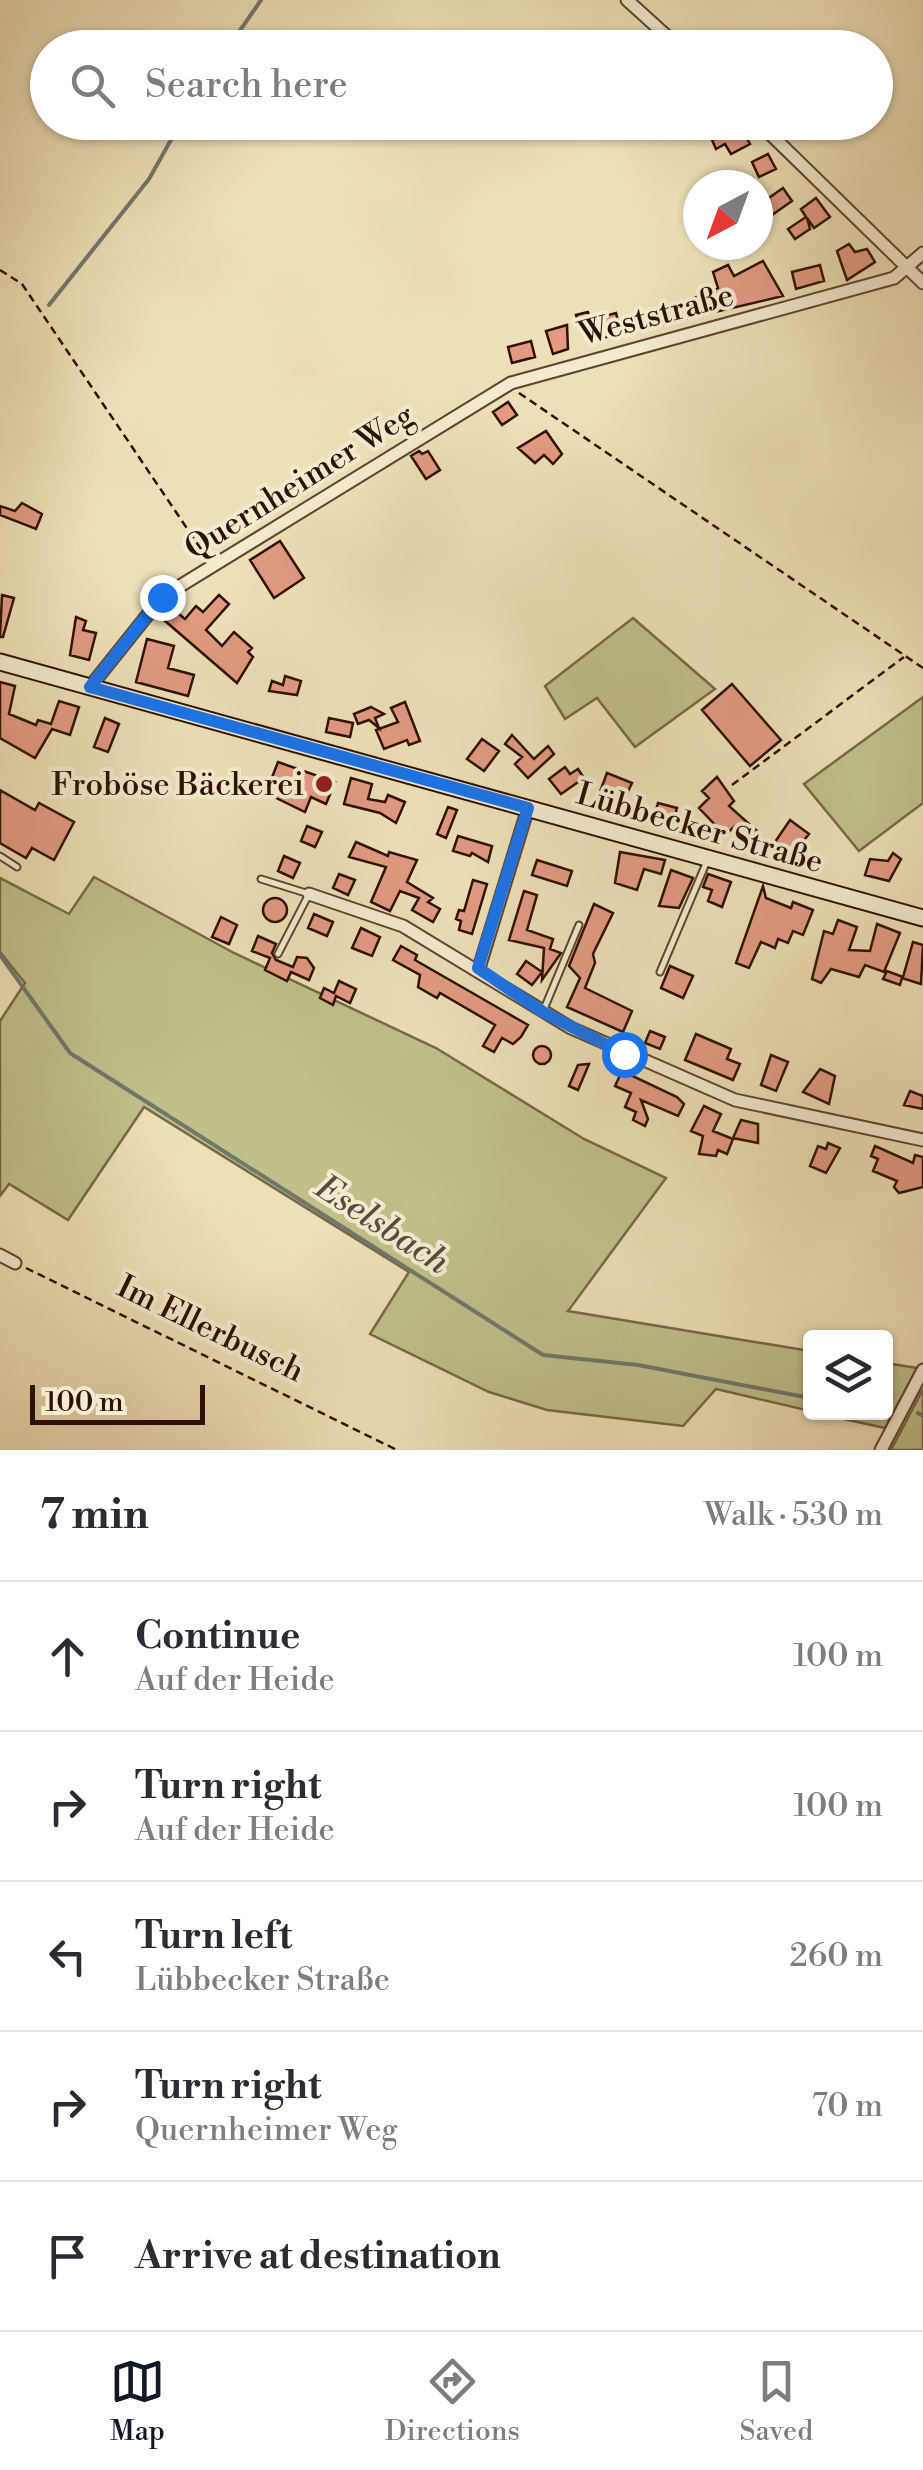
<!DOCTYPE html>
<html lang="en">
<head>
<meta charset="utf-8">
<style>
  :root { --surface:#fff; --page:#f7f7f7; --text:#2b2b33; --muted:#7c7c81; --line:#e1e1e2; --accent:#111827 }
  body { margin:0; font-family:"Libre Bodoni",serif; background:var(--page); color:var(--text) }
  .controls { position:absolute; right:30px; bottom:30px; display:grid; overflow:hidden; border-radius:10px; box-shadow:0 2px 8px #0004 }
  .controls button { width:90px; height:90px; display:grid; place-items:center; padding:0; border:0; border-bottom:2px solid var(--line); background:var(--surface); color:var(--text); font:50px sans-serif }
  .compass { position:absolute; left:683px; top:170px; width:90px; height:90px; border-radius:50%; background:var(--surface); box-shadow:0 2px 8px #0004; rotate:221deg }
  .scale { position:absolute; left:30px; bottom:25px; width:175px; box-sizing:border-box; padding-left:10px; border:5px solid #2f1100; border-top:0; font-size:28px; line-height:35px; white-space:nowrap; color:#2f1100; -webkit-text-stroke:8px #f3ead0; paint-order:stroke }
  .stop { position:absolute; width:30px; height:30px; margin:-22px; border:8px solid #1a73e8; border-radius:50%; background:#fff }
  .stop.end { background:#1a73e8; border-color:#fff; box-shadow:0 2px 10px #0008 }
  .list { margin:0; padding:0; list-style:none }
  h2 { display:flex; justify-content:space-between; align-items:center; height:130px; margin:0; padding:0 40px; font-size:42px }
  h2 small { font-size:32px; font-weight:400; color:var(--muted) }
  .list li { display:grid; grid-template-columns:65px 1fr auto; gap:30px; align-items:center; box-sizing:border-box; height:150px; padding:0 40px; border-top:2px solid var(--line) }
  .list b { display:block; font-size:38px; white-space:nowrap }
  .list p { margin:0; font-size:32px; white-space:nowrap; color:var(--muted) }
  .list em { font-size:32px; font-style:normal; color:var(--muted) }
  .icon { flex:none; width:55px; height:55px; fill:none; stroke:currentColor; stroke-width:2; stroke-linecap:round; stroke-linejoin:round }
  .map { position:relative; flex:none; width:923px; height:1450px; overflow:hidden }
  .search { position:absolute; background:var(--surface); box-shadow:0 2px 8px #0004; left:30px; right:30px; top:30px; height:110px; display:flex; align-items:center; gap:25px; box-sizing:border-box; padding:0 35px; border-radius:55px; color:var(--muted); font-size:38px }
  .sheet { height:880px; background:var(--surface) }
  nav { display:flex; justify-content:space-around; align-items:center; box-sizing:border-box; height:140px; border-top:2px solid var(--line); background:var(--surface); font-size:28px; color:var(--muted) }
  nav a { display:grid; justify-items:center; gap:5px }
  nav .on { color:var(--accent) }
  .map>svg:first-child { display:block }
  .green { fill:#bfc08a; stroke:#776845; stroke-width:2.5 }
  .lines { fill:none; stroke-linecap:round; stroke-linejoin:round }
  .stream { stroke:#70776d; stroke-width:4 }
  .building { fill:#e29a83; stroke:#2f1100; stroke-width:2.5 }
  .service-casing { stroke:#5e442e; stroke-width:9 }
  .minor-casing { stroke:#5e442e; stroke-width:15 }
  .secondary-casing { stroke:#2f1100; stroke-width:19 }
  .path { stroke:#2f1100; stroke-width:2.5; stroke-dasharray:8 5; stroke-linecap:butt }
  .service { stroke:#f3ead0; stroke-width:5 }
  .minor { stroke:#f3ead0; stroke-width:11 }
  .secondary { stroke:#f3ead0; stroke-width:15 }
  .route { stroke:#1a73e8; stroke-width:12 }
  .poi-dot { fill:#8f2418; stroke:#f3ead0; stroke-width:4 }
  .labels { text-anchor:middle; stroke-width:8; stroke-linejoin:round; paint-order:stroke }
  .street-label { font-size:32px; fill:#2f1100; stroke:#f3ead0 }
  .poi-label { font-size:32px; fill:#2f1100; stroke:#f3ead0; text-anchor:end }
  .water-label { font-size:35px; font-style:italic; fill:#554c40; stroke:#f3ead0 }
</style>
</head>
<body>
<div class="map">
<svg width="923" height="1450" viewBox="0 0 923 1450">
  <rect width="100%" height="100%" fill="#eddfb7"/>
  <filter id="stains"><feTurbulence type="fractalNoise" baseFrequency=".002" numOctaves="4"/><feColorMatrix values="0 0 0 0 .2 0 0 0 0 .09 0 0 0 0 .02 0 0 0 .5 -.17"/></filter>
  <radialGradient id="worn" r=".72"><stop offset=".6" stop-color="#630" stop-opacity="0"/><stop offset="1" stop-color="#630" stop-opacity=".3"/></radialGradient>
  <!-- green -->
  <path class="green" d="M633,618l82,71 -80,58 -38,-49 -32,21 -20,-33z
    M923,697v106l-64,48 -55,-67z
    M94,877l140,76 202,95 148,91 82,39 -98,133 242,40v60l-94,-22 -33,37 -136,-16 -58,-18 -119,-58 39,-62 -265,-165 -76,113 -59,-36 -9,12v-175l25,-38 -25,-31v-74l69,36z
    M886,1363l31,5 -32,60 -68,-15 69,-1z
    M923,1389v61h-32z"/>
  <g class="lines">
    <!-- stream -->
    <path class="stream" d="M228,48l33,-48
      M49,305l100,-126 32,-57
      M0,955l70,98 473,302 95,10 172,33
      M870,1412l10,3
      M918,1413l5,3"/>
  </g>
  <!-- building -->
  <path class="building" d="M741,128l9,16 -19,10 -6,-10 -9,5 -4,-9z
    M768,154l8,15 -17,8 -7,-15z
    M783,188l9,13 -20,14 -9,-13z
    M816,198l14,19 -16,11 -7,-10 3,11 -15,10 -7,-10 18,-12 -5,-8z
    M849,244l6,8 12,-3 8,13 -28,18 -10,-29z
    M763,261l20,35 -119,28 -3,-12 57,-24 -5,-16 15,-7 6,11z
    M820,265l4,16 -28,8 -4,-17z
    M588,312l2,8 26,-7 5,20 -26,7 -4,-15 -11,3 -4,-13z
    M567,325l1,24 -15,5 -7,-23z
    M531,341l4,16 -23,6 -4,-16z
    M508,402l9,13 -15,10 -9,-13z
    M546,431l16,23 -9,10 -9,-9 -9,8 -17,-15z
    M419,451l3,3 6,-3 12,19 -14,9 -15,-23z
    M22,503l20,11 -6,15 -36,-14v-9l15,5z
    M280,541l24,37 -30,20 -24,-38z
    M2,595l12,3 -11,39h-3z
    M219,595l10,9 -23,26 16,16 12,-14 18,16 -4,4 5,5 -16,26 -73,-63 9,-11 12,10 11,-13 7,6z
    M76,617l10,4 -3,9 13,3 -7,27 -19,-5z
    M147,639l27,7 -6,22 26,7 -6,21 -52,-14z
    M285,676l16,5 -4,14 -28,-4 3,-10 11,4z
    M0,682l15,4 -6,28 27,11 2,-5 13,4 8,-23 20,6 -9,28 -18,-6 -17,29 -35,-20z
    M732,684l49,56 -31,26 -48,-56z
    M405,702l15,39 -11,4 -2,-5 -23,9 -8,-19 22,-8 -7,-14z
    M371,707l13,7 -9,4 4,10 -10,-8 -11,4 -4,-10z
    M105,718l14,6 -11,28 -14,-5z
    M329,718l24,5 -3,14 -24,-5z
    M512,735l22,24 14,-13 6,8 -26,24 -13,-14 7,-7 -17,-13z
    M482,739l17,12 -15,20 -17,-12z
    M278,762l57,20 -9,22 -15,-7 -6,15 -39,-19z
    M565,767l5,7 8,-5 6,9 -23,16 -12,-15z
    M607,773l25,10 -11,23 -23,-9z
    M717,777l17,24 -5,5 28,25 -9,8 -13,-13 -10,9 -26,-27 10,-10 -7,-7z
    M351,778l21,6 -4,15 17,3 3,-7 17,7 -9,21 -16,-10 -36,-9z
    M0,790l35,20 4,-7 35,19 -20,38 -22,-12 -6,10 -26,-15z
    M658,803l19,5 -5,18 -19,-6z
    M448,807l9,3 -11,28 -9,-4z
    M790,820l19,14 -19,23 -17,-12z
    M307,826l15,6 -7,15 -14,-6z
    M458,836l34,10 -4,16 -16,-9 -2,3 -17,-5z
    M356,842l32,14 1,-4 28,8 -10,22 26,16 -5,4 12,7 -7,13 -21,-12 7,-12 -19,-7 -10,20 -19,-9 15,-35 -37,-10z
    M620,852l45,8 -4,14 -17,-5 -7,21 -22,-7z
    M893,853l8,6 -12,22 -24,-6 5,-16 18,2z
    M284,856l16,7 -7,15 -15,-7z
    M537,860l35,11 -5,15 -35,-11z
    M671,870l22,8 -14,30 -20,-2z
    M339,874l16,6 -7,15 -15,-7z
    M708,874l23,8 -9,25 -14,-6 4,-11 -9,-3z
    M473,880l14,4 -15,50 -13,-4 2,-9 -5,-2 3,-9 5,1z
    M763,886l3,12 25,10 2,-6 20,8 -10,25 -10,-4 -5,12 -10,-4 -3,9 -14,-6 -12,26 -13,-5z
    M524,891l13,4 -10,35 26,9 -3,10 11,4 -19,27 2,-32 -35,-8z
    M263 910a12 12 0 1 1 24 0a12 12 0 1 1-24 0Z
    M594,904l19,9 -20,41 2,9 -10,25 47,23 -9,21 -56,-25 13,-29 -11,-12z
    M314,914l19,8 -6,14 -19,-8z
    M221,917l16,8 -8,19 -17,-7z
    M838,920l19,7 -8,23 21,1 7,-27 23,9 -16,39 -19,-7 -6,12 -28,-8 -10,14 -9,-4 12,-48 9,3z
    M361,928l19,9 -8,19 -20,-8z
    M258,936l18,8 -4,9 4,7 17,7 4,-10 10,1 7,10 -5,12 -18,-8 -4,9 -22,-11 5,-12 -18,-7z
    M913,942l10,3 -2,39 -19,-6 -2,7 -17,-6 4,-8 16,6z
    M401,946l16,9 -2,5 113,65 -7,12 -8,7 -11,-6 -8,14 -11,-6 12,-21 -55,-32 -3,5 -19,-11 2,-12 -27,-15z
    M526,961l16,11 -10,13 -15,-11z
    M670,966l23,10 -10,22 -22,-10z
    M339,981l17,8 -6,14 -14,-7 -3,9 -13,-7 4,-10 10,5z
    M650,1031l15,6 -5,12 -15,-6z
    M696,1034l35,15 -4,10 13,5 -7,16 -48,-20z
    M533 1055a9 9 0 1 1 18 0a9 9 0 1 1-18 0Z
    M771,1055l17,7 -12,29 -15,-6z
    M589,1064l-11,26 -9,-4 9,-21z
    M820,1069l15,7 -6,28 -26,-12z
    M622,1071l55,26 7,7 -6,12 -37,-16 7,19 -3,7 -12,-6 3,-8 -11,-5 6,-14 -16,-7z
    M910,1091l13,5v13l-19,-4z
    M704,1106l17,8 -8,17 20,8 -6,15 -9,-4 -2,6 -17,-2 4,-18 -12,-5z
    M741,1120l17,4v19l-25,-5z
    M828,1143l12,5 -14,25 -16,-7 8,-20 8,3z
    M875,1146l38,17 2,-8 8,2v30l-24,6 -5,-6 3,-6 -24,-10 5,-12 -7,-3z"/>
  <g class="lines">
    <!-- service casing -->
    <g class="service-casing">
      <path id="service" d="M0,856l17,11
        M261,879l48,15 -31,60
        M660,972l47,-111
        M544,1009l35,-84"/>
    </g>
    <!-- minor casing -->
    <g class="minor-casing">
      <path id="minor" d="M627,0l53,48
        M758,122l165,161
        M90,687l72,-90 349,-214 383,-105 29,-25
        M309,894l94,32 168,102 164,72 188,40
        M479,968l49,-160
        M0,1255l15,8
        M881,1450l42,-80"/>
    </g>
    <!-- secondary casing -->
    <g class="secondary-casing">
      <path id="secondary" d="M0,662l923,256"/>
    </g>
    <!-- path -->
    <path class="path" d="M0,270l22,14 185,274
      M519,393l404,275
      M732,785l172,-128
      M26,1268l371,182"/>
    <!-- service -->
    <use href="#service" class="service"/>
    <!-- minor -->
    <use href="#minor" class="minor"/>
    <!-- secondary -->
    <use href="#secondary" class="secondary"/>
  </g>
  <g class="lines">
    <!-- route -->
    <path class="route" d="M162,597l-72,90 438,121 -50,160 65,44 81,42"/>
  </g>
  <!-- markers -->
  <circle class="poi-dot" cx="324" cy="784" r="10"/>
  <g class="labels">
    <!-- street labels -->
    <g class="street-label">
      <text transform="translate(656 314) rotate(-15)" y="11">Weststraße</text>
      <text transform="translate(299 481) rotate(-32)" y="11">Quernheimer Weg</text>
      <text transform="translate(700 827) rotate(16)" y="11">Lübbecker Straße</text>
      <text transform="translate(211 1328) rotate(26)" y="11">Im Ellerbusch</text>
    </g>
    <!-- poi labels -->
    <g class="poi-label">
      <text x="304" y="795">Froböse Bäckerei</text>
    </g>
    <!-- water labels -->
    <g class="water-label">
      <text transform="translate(383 1224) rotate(33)" y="12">Eselsbach</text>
    </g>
  </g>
  <rect width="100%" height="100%" filter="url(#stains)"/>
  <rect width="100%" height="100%" fill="url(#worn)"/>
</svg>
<div class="controls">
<button><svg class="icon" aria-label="layers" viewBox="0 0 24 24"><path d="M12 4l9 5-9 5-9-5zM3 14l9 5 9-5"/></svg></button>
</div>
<svg class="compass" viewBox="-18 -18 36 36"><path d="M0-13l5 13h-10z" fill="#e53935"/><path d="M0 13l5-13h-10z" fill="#7c7c81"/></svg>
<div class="scale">100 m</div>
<div class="stop" style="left:624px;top:1054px"></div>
<div class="stop end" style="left:162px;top:597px"></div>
<div class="search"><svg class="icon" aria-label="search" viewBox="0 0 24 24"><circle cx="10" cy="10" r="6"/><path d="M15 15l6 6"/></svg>Search here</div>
</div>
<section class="sheet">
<h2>7 min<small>Walk · 530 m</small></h2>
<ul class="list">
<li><svg class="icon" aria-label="ahead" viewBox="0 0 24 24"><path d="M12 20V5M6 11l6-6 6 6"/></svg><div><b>Continue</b><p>Auf der Heide</p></div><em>100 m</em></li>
<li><svg class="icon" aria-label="right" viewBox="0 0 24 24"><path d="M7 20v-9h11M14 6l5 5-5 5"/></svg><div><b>Turn right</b><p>Auf der Heide</p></div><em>100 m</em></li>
<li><svg class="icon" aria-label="left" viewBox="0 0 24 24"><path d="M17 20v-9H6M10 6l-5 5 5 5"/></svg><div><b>Turn left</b><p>Lübbecker Straße</p></div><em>260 m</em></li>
<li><svg class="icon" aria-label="right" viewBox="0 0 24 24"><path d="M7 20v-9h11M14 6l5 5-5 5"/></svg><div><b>Turn right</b><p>Quernheimer Weg</p></div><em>70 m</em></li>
<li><svg class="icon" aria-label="arrive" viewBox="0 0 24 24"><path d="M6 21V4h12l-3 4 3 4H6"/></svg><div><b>Arrive at destination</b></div></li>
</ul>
</section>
<nav>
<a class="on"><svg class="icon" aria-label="map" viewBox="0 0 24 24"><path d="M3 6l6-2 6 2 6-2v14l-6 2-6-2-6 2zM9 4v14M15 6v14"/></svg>Map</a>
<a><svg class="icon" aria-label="directions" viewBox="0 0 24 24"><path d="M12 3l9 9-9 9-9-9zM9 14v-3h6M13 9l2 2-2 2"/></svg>Directions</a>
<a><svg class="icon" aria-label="saved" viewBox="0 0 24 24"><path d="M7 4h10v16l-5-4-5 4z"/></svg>Saved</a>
</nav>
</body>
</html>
